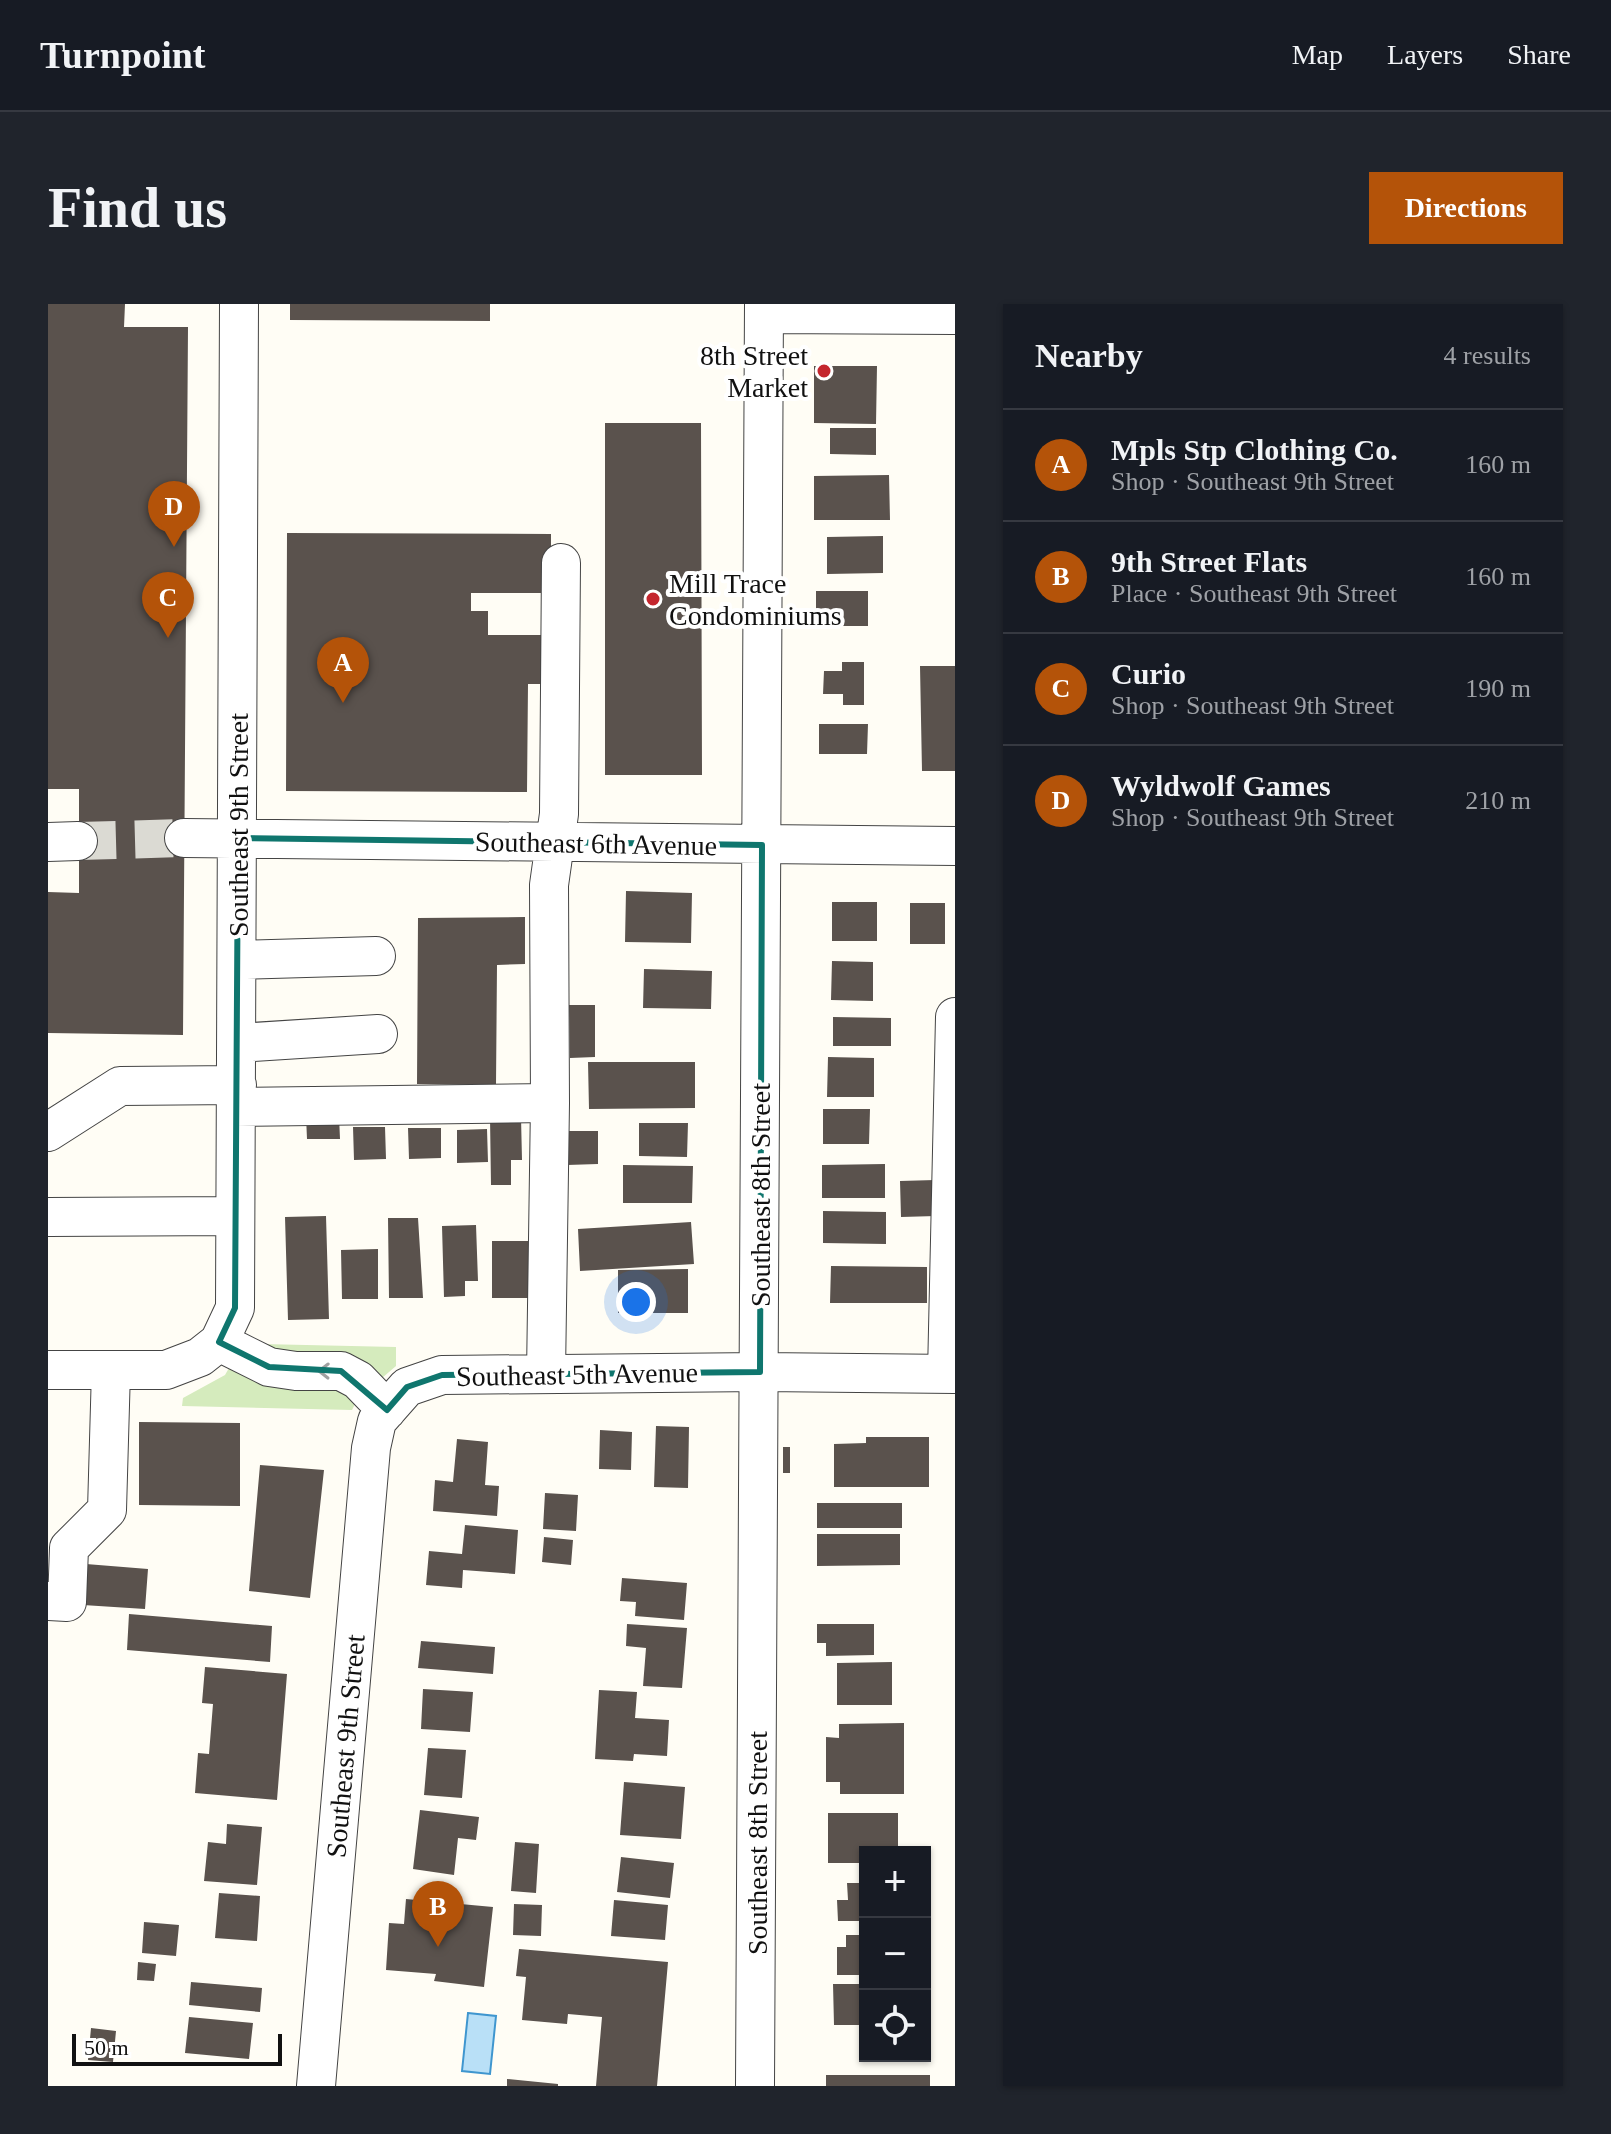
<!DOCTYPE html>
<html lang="en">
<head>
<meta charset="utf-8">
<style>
  :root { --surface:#171b24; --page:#20242c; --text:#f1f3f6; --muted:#9ea1a6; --line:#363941; --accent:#b45309 }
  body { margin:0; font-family:"Times New Roman",serif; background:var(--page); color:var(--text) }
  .controls { position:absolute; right:24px; bottom:24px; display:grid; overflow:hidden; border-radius:0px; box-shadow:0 2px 6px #0004 }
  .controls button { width:72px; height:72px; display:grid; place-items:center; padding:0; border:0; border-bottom:2px solid var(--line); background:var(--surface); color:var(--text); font:40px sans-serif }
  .scale { position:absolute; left:24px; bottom:20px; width:210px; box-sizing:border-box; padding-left:8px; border:4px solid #111; border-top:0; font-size:22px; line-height:28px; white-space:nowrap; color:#111; -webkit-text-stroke:6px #fff; paint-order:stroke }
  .you { position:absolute; left:588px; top:998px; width:28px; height:28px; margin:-20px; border:6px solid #fff; border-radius:50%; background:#1a73e8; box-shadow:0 0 0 12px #1a73e833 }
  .badge { display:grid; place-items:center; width:52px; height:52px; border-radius:50%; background:var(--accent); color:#fff; font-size:26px; font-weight:700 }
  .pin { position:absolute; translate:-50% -66px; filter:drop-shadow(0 2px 4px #0008) }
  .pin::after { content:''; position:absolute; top:42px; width:28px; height:24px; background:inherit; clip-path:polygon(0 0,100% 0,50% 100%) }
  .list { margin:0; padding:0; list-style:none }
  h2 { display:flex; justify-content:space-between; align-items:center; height:104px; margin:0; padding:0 32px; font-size:34px }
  h2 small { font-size:26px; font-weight:400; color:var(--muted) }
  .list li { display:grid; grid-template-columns:52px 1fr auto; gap:24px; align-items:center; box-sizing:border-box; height:112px; padding:0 32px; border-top:2px solid var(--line) }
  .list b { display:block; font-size:30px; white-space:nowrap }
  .list p { margin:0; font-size:26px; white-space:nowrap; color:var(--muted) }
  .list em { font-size:26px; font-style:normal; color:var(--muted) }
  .icon { flex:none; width:44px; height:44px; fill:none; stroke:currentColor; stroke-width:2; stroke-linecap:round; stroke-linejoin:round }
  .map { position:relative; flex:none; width:907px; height:1782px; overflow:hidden; border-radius:0px }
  header { display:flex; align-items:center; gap:48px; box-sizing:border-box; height:112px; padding:0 40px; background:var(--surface); border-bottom:2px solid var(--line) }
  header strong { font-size:38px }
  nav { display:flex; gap:44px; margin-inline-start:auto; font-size:28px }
  .intro { display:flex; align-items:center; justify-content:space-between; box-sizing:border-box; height:192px; padding:0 48px }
  h1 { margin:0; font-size:56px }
  .button { padding:20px 36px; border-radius:0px; background:var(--accent); color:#fff; font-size:28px; font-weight:700 }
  main { display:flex; gap:48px; padding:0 48px }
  aside { flex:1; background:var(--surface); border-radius:0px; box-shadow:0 2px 6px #0004 }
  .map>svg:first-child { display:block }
  .green { fill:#d5ebbd }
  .water { fill:#b9e0f7; stroke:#3f96cf; stroke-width:2 }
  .building { fill:#5a524d }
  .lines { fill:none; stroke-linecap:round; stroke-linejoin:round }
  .minor-tunnel { stroke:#dbdad3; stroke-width:38; stroke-dasharray:38 19; stroke-linecap:butt }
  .minor-casing { stroke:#444; stroke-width:40 }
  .minor { stroke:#fff; stroke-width:38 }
  .oneway { stroke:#a0a0a0 }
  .marked { fill:none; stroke:#0f766e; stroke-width:6; stroke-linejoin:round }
  .poi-dot { fill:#c4262e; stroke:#fff; stroke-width:3 }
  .labels { text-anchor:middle; stroke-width:8; stroke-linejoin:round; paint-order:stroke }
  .poi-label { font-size:28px; fill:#111; stroke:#fff; text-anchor:end }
  .street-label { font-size:28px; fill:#111; stroke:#fff }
</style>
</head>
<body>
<header>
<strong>Turnpoint</strong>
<nav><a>Map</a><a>Layers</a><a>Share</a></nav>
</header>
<div class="intro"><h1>Find us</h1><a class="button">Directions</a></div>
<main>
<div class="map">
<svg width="907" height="1782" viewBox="0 0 907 1782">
  <rect width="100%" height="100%" fill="#fffdf5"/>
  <!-- green -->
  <path class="green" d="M213,1040l135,3v19l-14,12 -130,-32z
    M181,1064l85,10 43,22 -5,10 -170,-4 1,-8 42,-23z"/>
  <!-- water -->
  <path class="water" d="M420,1709l28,3 -6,58 -28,-3z"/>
  <!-- building -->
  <path class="building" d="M0,0h77l-1,23h64l-5,708 -135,-2v-141l31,1v-104h-31z
    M242,0h200v17l-200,-1z
    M766,62h63l-1,58 -62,-1z
    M557,119h96l1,352h-97z
    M782,124h46v27l-46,-1z
    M841,171l1,45h-76v-44z
    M239,229l264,1v59h-80v18h17v24h62l1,49h-23l-1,108 -241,-1z
    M835,232v37l-56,1v-37z
    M768,287h52v35h-52z
    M794,358h22v43h-21v-11h-20l1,-23h18z
    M872,362h35v105h-33z
    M771,420h49l-1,30h-48z
    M578,587l66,2 -1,50 -66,-1z
    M784,598h45v39h-45z
    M862,599h35v41h-35z
    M477,613v47l-28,1 -1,120 -79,-1 1,-166z
    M784,657l41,1v39l-42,-1z
    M596,665l68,2 -1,38 -68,-1z
    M521,701h26v52l-25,1z
    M785,713l58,1v28h-58z
    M780,753l46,1v39h-47z
    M540,758h107v46l-106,1z
    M775,805h47l-1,35h-46z
    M258,812h33l1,23h-33z
    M442,813h31l1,43h-11v25h-20z
    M591,819h49l-1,34 -48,-1z
    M305,823h32l1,32 -32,1z
    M360,824h33v30l-32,1z
    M439,825l1,33 -31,1v-33z
    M519,827h31v33l-31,1z
    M837,860v34h-63v-33z
    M575,861l70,1 -1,37h-69z
    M887,876l1,36 -35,1 -1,-36z
    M775,907l63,1v32l-63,-1z
    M278,912l3,103 -41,1 -3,-103z
    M340,914h30l5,80h-34z
    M643,918l3,42 -114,7 -2,-42z
    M428,921l2,56h-13v15l-21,1 -2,-71z
    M444,937h40v27h-4v30h-36z
    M330,945v50h-36l-1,-49z
    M783,962l96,1v36h-97z
    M640,965v44h-70v-43z
    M91,1118l101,1v83l-101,-1z
    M608,1122l33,1 -1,61 -34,-1z
    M552,1126l32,2 -1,38 -32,-1z
    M818,1133h63v50h-95v-43l32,-1z
    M409,1135l31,3 -3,43 14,1 -2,30 -64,-5 2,-31 18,2z
    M735,1143h7v26h-7z
    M212,1161l64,5 -14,128 -61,-7z
    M497,1189l33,2 -2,36 -33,-2z
    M769,1199h85v25h-85z
    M417,1221l53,5 -3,44 -52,-4 -1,18 -36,-3 3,-34 33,3z
    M769,1230h83v31l-83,1z
    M496,1233l29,3 -2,25 -29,-3z
    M38,1260l62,5 -3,40 -62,-4z
    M574,1274l65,5 -3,37 -49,-4 1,-14 -16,-1z
    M81,1310l143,12 -2,36 -143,-12z
    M579,1320l60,4 -5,60 -39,-2 3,-38 -20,-2z
    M769,1320h57v31l-48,1v-13h-9z
    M373,1337l74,6 -2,27 -75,-6z
    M844,1358v43h-55v-42z
    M157,1363l82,7 -10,126 -82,-7 3,-40 11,1 4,-50 -11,-1z
    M375,1385l50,3 -3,40 -49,-3z
    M551,1386l38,2 -2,26 34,2 -2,36 -33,-2 -1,7 -38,-2z
    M856,1419v71h-64v-12h-14v-45l13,1v-14z
    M380,1444l38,2 -4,48 -38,-3z
    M576,1478l61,5 -4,52 -61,-4z
    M372,1506l59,7 -3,23 -18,-2 -4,37 -41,-6z
    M780,1509h70v39h-33v11h-37z
    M179,1520l35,3 -5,58 -53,-4 4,-39 18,2z
    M467,1538l24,2 -3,49 -25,-2z
    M573,1553l53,6 -4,35 -53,-6z
    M799,1579h18v38h-27l-1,-21h11z
    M171,1589l41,3 -3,45 -42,-3z
    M358,1595l87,8 -9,80 -50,-6 2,-7 -50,-4 3,-47 15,1z
    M566,1596l54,5 -3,35 -54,-4z
    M466,1600l28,1 -1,31 -28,-1z
    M96,1618l35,3 -3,31 -34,-3z
    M798,1631h19v40h-28v-28h9z
    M471,1645l149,13 -11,124h-61l6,-69 -34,-3 -1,10 -45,-4 4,-43 -10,-1z
    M90,1658l18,2 -2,17 -17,-1z
    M143,1678l71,6 -2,24 -71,-7z
    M785,1680h32v41h-31z
    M141,1713l64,6 -4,36 -64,-6z
    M43,1724l25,3 -3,31 -25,-2z
    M778,1771h104v11h-104z
    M459,1775l51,5v2h-51z"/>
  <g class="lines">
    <!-- minor-tunnel -->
    <path class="minor-tunnel" d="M30,537l106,-3"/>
    <!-- minor casing -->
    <g class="minor-casing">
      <path id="minor" d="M716,10l191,1
        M136,534l771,8
        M0,538l30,-1
        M189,656l139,-4
        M189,739l141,-9
        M188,803l314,-4
        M0,828l72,-46 117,-1
        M0,913l187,-1
        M171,1038l50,25 27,4h45l17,9 29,30
        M0,1066h118l34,-13 19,-15 16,-34 4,-1004
        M498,1070l4,-271 -1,-218 10,-71 2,-251
        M899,1070l8,-357
        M0,1297l19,1 2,-54 38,-38 4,-140
        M268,1782l55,-638 6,-27 30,-34 35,-12 318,-3 195,2
        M707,1782l9,-1782"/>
    </g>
    <!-- minor -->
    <use href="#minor" class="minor"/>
  </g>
  <!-- one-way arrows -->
  <defs><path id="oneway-chevron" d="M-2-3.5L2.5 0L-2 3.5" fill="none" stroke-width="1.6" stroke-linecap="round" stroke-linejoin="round" transform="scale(2)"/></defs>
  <use class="oneway" href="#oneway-chevron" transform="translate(276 1067) rotate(-179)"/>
  <!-- marked area -->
  <path class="marked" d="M190,534l524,7 -2,527 -318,3 -35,12 -20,23 -46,-39 -72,-4 -50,-25 16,-34z"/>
  <!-- markers -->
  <g class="poi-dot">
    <circle cx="776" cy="67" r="8"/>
    <circle cx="605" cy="295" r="8"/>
  </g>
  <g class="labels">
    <!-- poi labels -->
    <g class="poi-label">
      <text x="760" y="61">8th Street<tspan x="760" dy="32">Market</tspan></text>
      <text x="621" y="289" text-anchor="start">Mill Trace<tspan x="621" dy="32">Condominiums</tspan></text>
    </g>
    <!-- street labels -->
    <g class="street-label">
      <text transform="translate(190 521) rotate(-90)" y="10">Southeast 9th Street</text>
      <text transform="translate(548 539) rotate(1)" y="10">Southeast 6th Avenue</text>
      <text transform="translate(712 891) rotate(-90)" y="10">Southeast 8th Street</text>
      <text transform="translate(529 1070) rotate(-1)" y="10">Southeast 5th Avenue</text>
      <text transform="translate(297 1442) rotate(-85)" y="10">Southeast 9th Street</text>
      <text transform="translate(709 1539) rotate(-90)" y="10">Southeast 8th Street</text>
    </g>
  </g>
</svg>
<div class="controls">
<button>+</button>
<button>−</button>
<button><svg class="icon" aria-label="locate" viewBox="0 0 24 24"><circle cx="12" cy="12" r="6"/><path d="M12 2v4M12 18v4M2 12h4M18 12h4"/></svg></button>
</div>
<div class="scale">50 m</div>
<div class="you"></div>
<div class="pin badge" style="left:295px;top:399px">A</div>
<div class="pin badge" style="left:390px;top:1643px">B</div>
<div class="pin badge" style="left:120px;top:334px">C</div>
<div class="pin badge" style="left:126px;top:243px">D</div>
</div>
<aside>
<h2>Nearby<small>4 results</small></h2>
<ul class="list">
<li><span class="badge">A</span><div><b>Mpls Stp Clothing Co.</b><p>Shop · Southeast 9th Street</p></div><em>160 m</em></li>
<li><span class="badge">B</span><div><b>9th Street Flats</b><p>Place · Southeast 9th Street</p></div><em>160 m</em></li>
<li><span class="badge">C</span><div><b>Curio</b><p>Shop · Southeast 9th Street</p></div><em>190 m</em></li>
<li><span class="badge">D</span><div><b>Wyldwolf Games</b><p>Shop · Southeast 9th Street</p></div><em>210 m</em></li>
</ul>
</aside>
</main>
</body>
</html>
